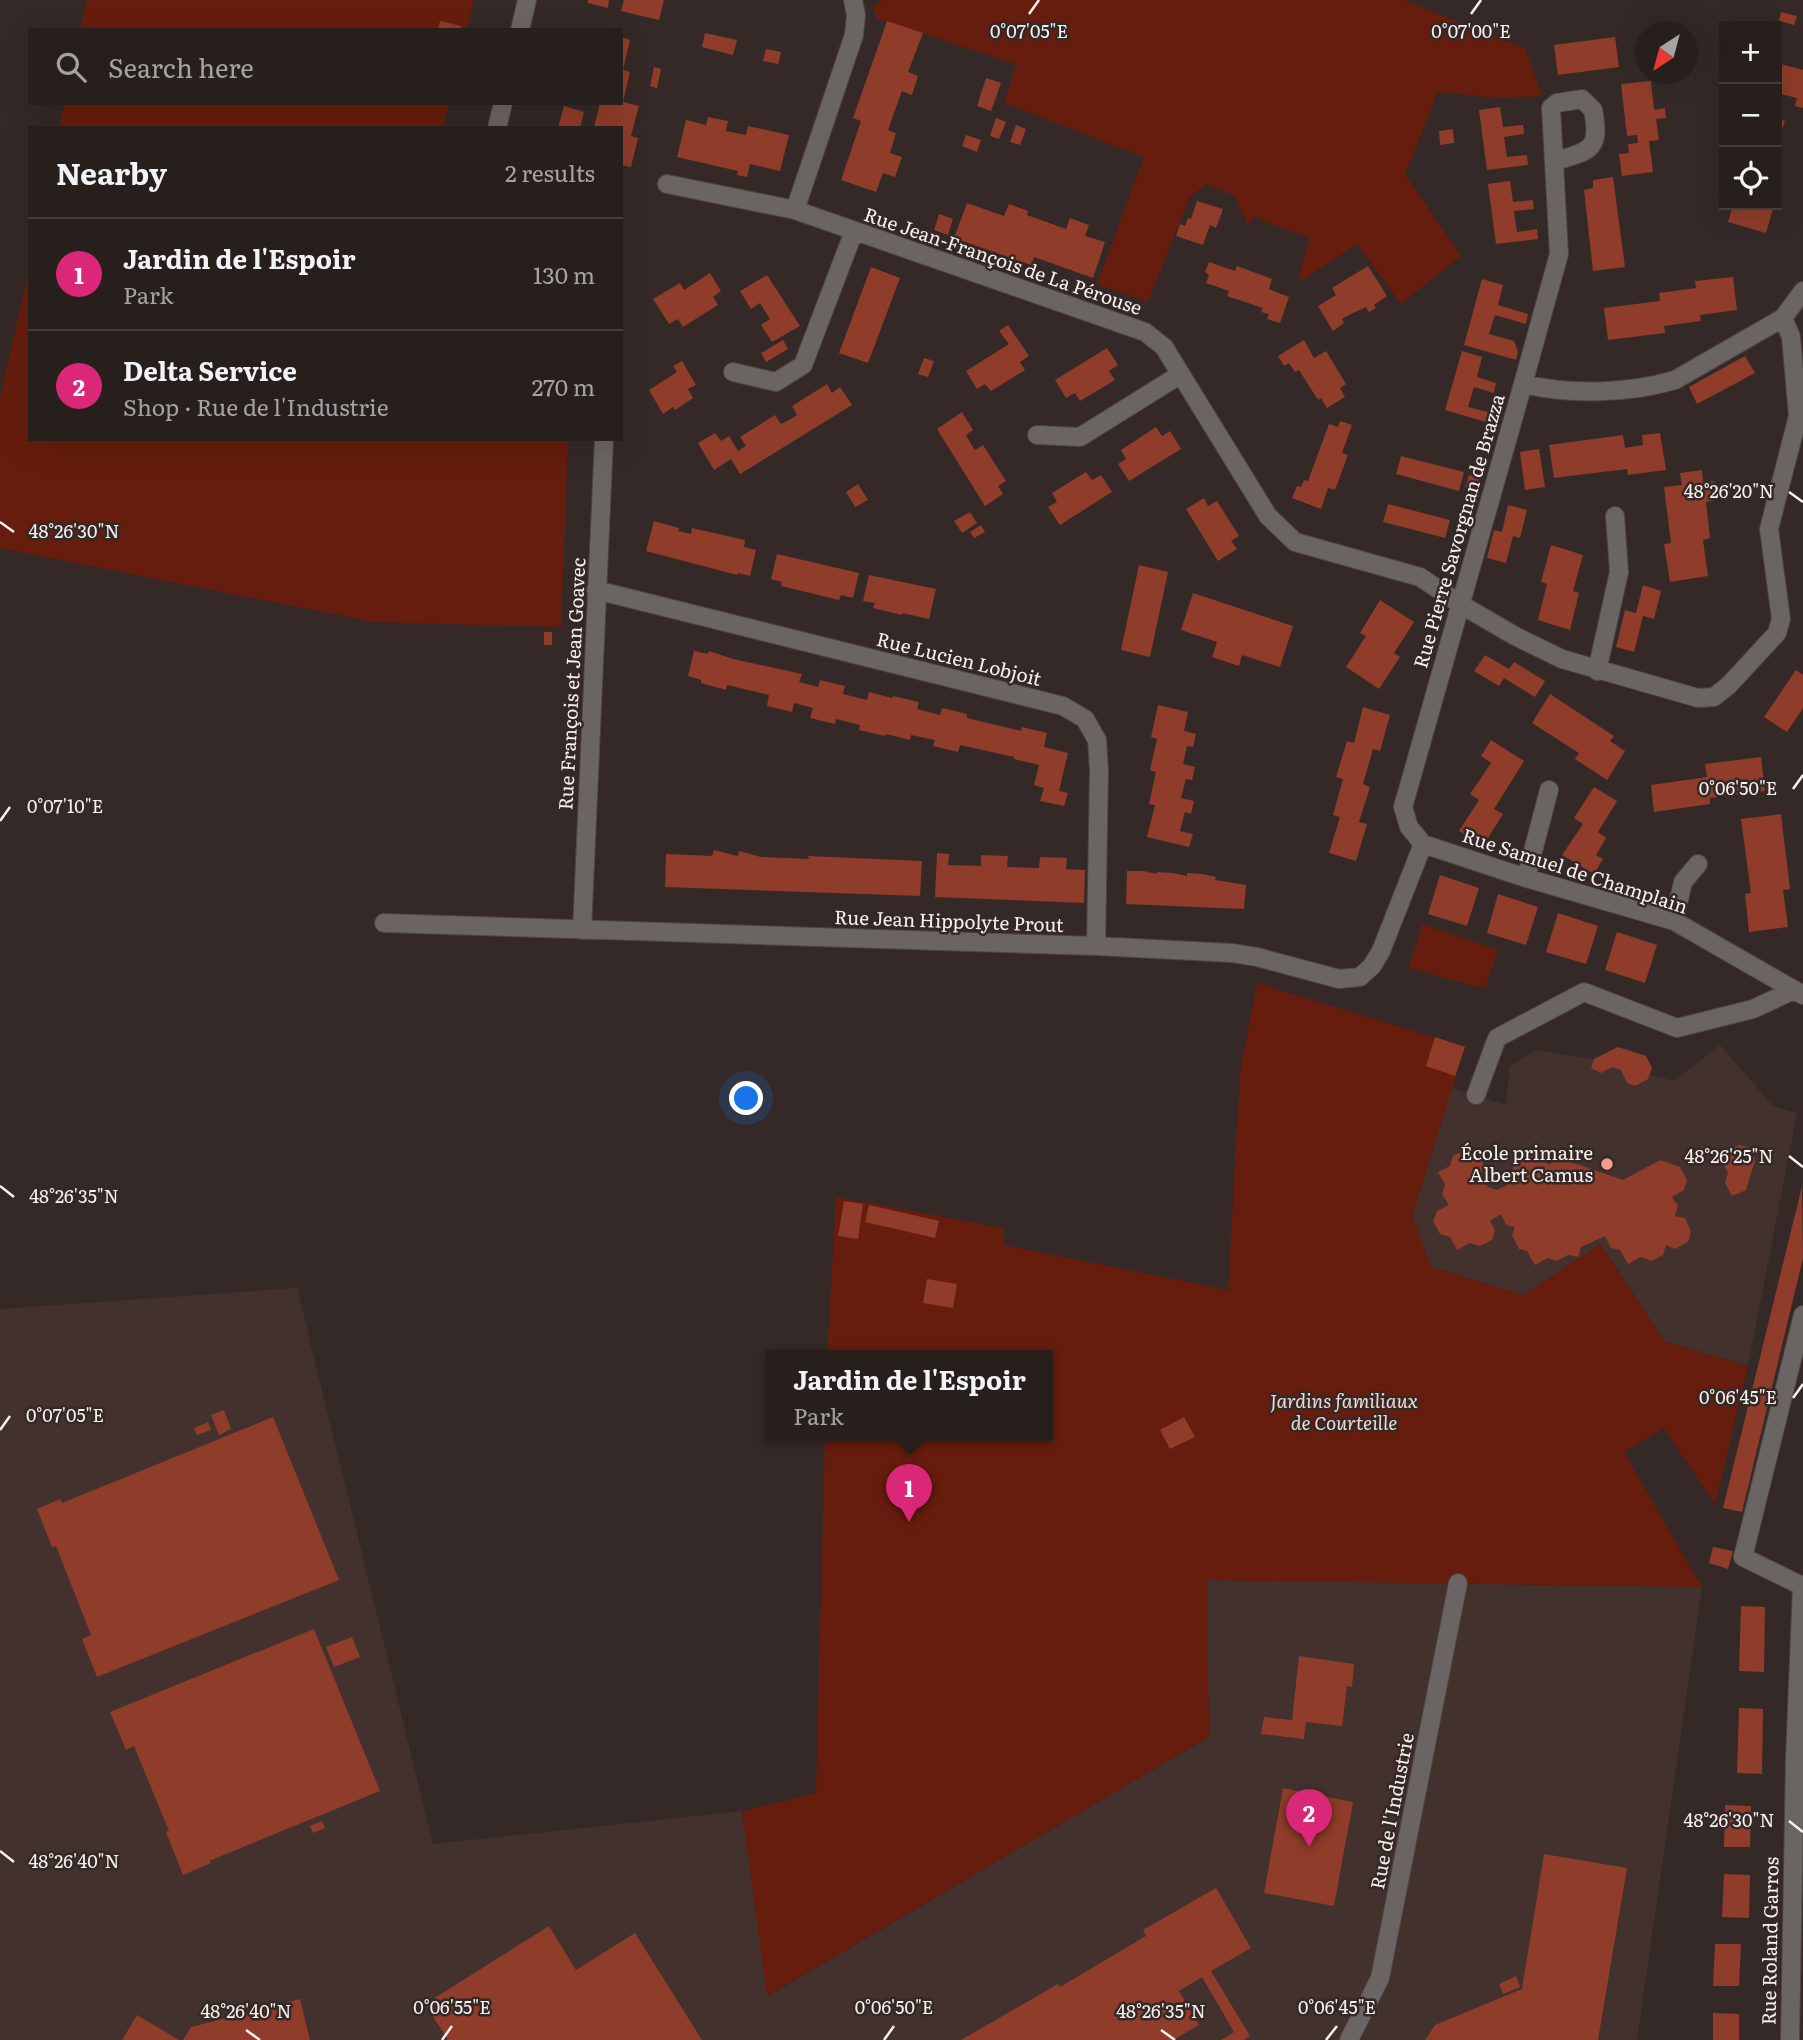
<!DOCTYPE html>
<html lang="en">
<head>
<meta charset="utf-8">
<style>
  :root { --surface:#271f1c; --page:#2f2725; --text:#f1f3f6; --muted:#a4a2a3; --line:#433d3b; --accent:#db2777 }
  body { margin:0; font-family:Literata,serif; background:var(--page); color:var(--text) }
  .controls { position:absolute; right:21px; top:21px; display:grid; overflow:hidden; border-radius:0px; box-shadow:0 7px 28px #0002 }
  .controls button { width:63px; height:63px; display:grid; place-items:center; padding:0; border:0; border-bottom:2px solid var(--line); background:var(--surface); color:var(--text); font:35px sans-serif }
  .compass { position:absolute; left:1635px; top:21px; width:63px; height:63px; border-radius:50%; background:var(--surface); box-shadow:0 7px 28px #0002; rotate:216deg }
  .you { position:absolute; left:747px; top:1099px; width:24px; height:24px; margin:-18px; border:5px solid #fff; border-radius:50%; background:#1a73e8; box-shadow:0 0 0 10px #1a73e833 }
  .badge { display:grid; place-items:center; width:46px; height:46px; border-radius:50%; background:var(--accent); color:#fff; font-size:23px; font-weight:700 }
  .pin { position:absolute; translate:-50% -58px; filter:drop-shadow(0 2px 4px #0008) }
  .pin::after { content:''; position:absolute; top:37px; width:24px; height:21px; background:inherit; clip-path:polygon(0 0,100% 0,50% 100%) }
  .popup { position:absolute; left:766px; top:1350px; width:287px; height:91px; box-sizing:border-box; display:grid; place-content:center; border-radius:0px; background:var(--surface); filter:drop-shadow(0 2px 5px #0005); font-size:23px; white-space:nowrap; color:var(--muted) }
  .popup b { font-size:26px; color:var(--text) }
  .popup::after { content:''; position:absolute; left:50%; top:100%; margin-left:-14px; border:14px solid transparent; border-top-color:var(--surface) }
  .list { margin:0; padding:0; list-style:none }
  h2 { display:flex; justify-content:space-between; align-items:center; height:91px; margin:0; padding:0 28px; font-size:30px }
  h2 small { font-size:23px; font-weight:400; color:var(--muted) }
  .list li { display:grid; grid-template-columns:46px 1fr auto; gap:21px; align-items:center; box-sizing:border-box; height:112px; padding:0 28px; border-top:2px solid var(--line) }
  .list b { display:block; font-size:26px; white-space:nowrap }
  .list p { margin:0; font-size:23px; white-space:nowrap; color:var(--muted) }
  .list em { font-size:23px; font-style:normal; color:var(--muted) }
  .icon { flex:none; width:38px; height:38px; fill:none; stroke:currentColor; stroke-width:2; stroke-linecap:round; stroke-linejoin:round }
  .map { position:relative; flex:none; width:1803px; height:2040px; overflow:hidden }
  .search { position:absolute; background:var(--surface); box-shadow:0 7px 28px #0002; left:28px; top:28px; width:595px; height:77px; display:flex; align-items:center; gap:18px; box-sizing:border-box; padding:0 24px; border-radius:0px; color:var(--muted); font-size:26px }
  .panel { position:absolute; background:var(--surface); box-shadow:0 7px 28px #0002; left:28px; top:126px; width:595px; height:315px; border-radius:0px }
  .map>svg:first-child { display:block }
  .built { fill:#43312d }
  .green { fill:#661d0d }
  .building { fill:#8f3c2a }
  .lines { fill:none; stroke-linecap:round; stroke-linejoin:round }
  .street-casing { stroke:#4f4542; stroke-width:20 }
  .street { stroke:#6a6563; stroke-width:18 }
  .ticks { fill:none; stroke:#f7f0ee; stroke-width:2.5 }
  .poi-dot { fill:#f49e8a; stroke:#342926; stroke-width:2.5 }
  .labels { text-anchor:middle; stroke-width:5; stroke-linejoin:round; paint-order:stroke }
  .street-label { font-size:19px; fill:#f7f0ee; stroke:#342926 }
  .poi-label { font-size:19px; fill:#f7f0ee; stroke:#342926; text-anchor:end }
  .park-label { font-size:19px; font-style:italic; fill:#f2d8d2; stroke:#342926 }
  .ticks-label { font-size:18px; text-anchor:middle; fill:#f7f0ee; stroke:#342926; stroke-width:5; stroke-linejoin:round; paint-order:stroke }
</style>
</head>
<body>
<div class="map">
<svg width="1803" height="2040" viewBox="0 0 1803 2040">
  <rect width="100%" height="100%" fill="#342926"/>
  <!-- built -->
  <path class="built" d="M1720,1045l53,61 24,7 -49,253 -84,-25 -63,-97 -78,51 -92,-28 -19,-51 40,-128 54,17 4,-39 26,-16 58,9 24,-12 28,9 6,12 -1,7 23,6z
    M297,1288l136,556 309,-33 26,185 441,-259 -3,-157 496,7 -65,453h-1637v-731z"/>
  <!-- green -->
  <path class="green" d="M87,0h387l-7,30h-387z
    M883,0h520l122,48 17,48 -45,2 -59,-6 -33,82 56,82 -60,48 -44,-60 -54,36 -5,-2 12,-40 -57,-21 -4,10 -14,-31 -29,-12 -16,13 -42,105 -51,-18 47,-127 -140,-54 12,-39 -140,-46 -3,-12z
    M64,103h385l-6,25h-384z
    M30,263v176h538l-7,188 -187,-5 -374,-74v-149z
    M1422,924l76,26 -13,39 -76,-21z
    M1257,983l208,64 -53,169 19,51 92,28 78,-51 63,97 84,25 -33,138 -51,-76 -40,24 78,135 -495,-7 2,157 -442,259 -25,-185 74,-18 9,-357h222v-80h-220l9,-159 167,31 1,17 224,45 12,-217z"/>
  <!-- building -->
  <path class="building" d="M588,0h21l-1,8 -20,-5z
    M624,0h40l-5,20 -38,-9z
    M1781,12l16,4 -3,9 -15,-4z
    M440,21l21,5 -1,4h-22z
    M887,21l36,12 -15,39 10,4 -6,19 -10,-4 -14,39 8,3 -6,20 12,4 -7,20 -12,-4 -7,19 -35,-12 20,-59 -8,-3z
    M705,33l32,7 -4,15 -31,-8z
    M621,37l9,3 -7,30 7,2 -7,30 16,4 -8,30 7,2 -7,29 -10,-2v-37l-27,-1 6,-24h21z
    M1615,37l4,30 -61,8 -4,-30z
    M766,49l15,3 -3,12 -15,-3z
    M1777,63l26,7v38l-8,-2 2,-8 -20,-5z
    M654,67l7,2 -4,19 -7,-2z
    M986,78l15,5 -10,28 -14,-5z
    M1651,81l3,29 11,-2 1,10 -10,1 3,21 -10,1 4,31 -31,4 -3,-22 10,-1 -1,-9 10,-1 -1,-8 -10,1 -6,-52z
    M564,106l20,6 -4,16h-22z
    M1500,107l3,20 20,-2 1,9 -20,3 3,20 20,-2 1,10 -41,5 -8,-60z
    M708,117l20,4 -2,10 20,4 2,-9 41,9 -9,36 -30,-7 -3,13 -10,-2 1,-4 -61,-14 9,-37 20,5z
    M996,118l10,4 -7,17 -9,-3z
    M1777,119l8,2 -8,24z
    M1016,125l10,4 -6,16 -10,-3z
    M1453,129l1,14 -14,2 -1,-14z
    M966,135l15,5 -4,12 -15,-6z
    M1613,177l12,90 -32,4 -9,-81 9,-2v-8z
    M1510,181l3,21 20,-2 1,9 -20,2 3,21 20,-3 1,10 -42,5 -8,-60z
    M1197,201l26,8 -7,19 -6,-3 -7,20 -27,-9 4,-12 5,2 3,-8 3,1z
    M967,203l37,13 5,-12 19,7 -1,4 39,14 4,-11 19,7 -4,11 20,6 -12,36 -59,-21 -3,8 -77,-27z
    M1733,205h41l-8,28 -38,-11z
    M939,214l14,5 -5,16 -14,-5z
    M1209,262l26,9 2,-5 35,13 -3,10 20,8 -9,26 -13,-4 2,-5 -8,-2 2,-4 -36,-12 2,-5 -23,-8 3,-8 -4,-3z
    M1368,266l19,30 -13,9 2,3 -7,4 -3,-5 -17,8 -7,4 2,4 -11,8 -15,-25 18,-11 -4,-7z
    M871,267l29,11 -32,85 -29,-10z
    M710,273l11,18 -8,6 5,8 -35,22 -5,-8 -9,5 -16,-25 27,-16 4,7z
    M767,275l33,51 -28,16 -11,-17 9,-6 -10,-16 -9,6 -11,-18z
    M1733,277l4,33 -37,5 1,6 -37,5 1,7 -57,7 -4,-32 56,-7 -1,-8 37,-5 -1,-7z
    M1482,279l21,6 -5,20 30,9 -2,10 -31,-9 -6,19 25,7 4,11 -2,8 -52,-15z
    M1008,325l21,31 -9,6 5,8 -34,21 -6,-7 -8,5 -11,-18 43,-27 -10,-13z
    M783,340l5,9 -22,13 -5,-9z
    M1304,340l10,18 12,-7 20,33 -6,4 5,9 -18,11 -6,-10 -3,2 -19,-30 -4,2 -6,-9 -5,3 -6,-10z
    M1107,348l11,17 -9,6 6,9 -35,21 -5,-8 -9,5 -11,-18z
    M1462,351l20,6 -5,20 19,6 -2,10 -20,-6 -6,20 20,5 -2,10 -41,-12z
    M1745,356l10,17 -58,31 -8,-17z
    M924,358l10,3 -6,16 -10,-3z
    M682,361l14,24 -8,4 5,9 -18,12 -2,-3 -10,7 -14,-24 28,-18 -4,-6z
    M827,384l5,9 8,-6 12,18 -112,69 -9,-15 -17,11 -16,-27 17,-10 6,8 8,-5 9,15 8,-5 -6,-9 35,-22 6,9 8,-4 8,-5 -5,-9z
    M962,412l11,18 -7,5 5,9 4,6 8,-5 23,36 -8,5 5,8 -18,12 -48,-77z
    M1340,421l12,4 -10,28 6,2 -13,35 -7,-2 -7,21 -29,-11 5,-12 4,1 3,-7 4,1 21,-57 9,3z
    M1156,427l6,9 8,-5 11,18 -52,32 -11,-17 8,-5 -5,-9z
    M1660,433l6,37 -38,5 -1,-6 -73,9 -5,-33 74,-10 2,13 18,-3 -1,-10z
    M1539,449l6,38 -20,3 -5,-38z
    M1401,456l63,16 -5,19 -63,-17z
    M1702,470l1,13 11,-2 2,19 -10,2 4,36 -7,2 5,36 -38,6 -6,-38 7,-1 -7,-56 18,-2 -2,-12z
    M1086,472l6,8 9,-5 11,17 -52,33 -12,-18 9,-5 -5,-9z
    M1469,475l12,3 -4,13 -12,-3z
    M858,484l10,16 -13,7 -9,-15z
    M1204,498l4,8 9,-5 22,35 -8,5 6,8 -19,12 -32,-52z
    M1388,504l62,16 -5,18 -62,-16z
    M1508,505l19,5 -7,28 -7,-2 -7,27 -19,-5 7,-28 8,2z
    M970,512l7,11 -15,10 -8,-12z
    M654,521l25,7 -1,3 13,3 1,-6 53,12 -1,7 12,3 -6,26 -12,-3 -1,2 -91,-24z
    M981,525l4,7 -11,6 -4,-6z
    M1551,545l32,10 -10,36 6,2 -9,37 -32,-10 9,-36 -6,-2z
    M777,554l82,19 -6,25 -12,-3 -2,5 -58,-14 1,-4 -11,-3z
    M1139,565l29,7 -18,85 -29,-7z
    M869,575l67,14 -7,30 -27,-6v2l-29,-7 2,-5 -12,-2z
    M1643,585l18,6 -7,28 -11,-3 -9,36 -18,-5 9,-37 11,3z
    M1193,593l100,33 -13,41 -38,-12 -3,11 -27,-9 5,-15 -36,-12z
    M1380,600l34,22 -20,31 6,4 -21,32 -33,-22 20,-31 -6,-3z
    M544,632h8v13h-8z
    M694,651l14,3 1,-3 24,8 69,15 -3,8 19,5 2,-7 25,6 -2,8 24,6 2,-8 23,6 1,-2 26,6 -2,7 23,6 2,-7 25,6v4l54,13 1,-4 25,6 -3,14 24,6 -9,38 9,2 -4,13 -24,-5 4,-13 -10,-3 5,-20 -25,-6v-2l-54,-12 -2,7 -25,-6 2,-6 -24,-5 -1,5 -24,-6 -1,2 -26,-6 1,-5 -24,-6 -1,5 -25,-6 3,-10 -19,-5 -2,9 -25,-6 2,-11 -42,-10 -1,5 -25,-7v-3l-13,-4z
    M1485,655l24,14 5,-7 31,19 -10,16 -31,-19 -5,8 -25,-15z
    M1796,670l7,5v33l-16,24 -23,-15z
    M1550,694l64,42 -4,5 15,10 -18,29 -32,-21 4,-6 -47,-30z
    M1158,705l30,7 -4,19 12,3 -3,13 -6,-1 -4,18 12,3 -3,13 -6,-1 -5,19 13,3 -3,13 -6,-2 -5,19 13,3 -4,13 -42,-10 8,-32 -6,-1 7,-32 -6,-2 7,-31 -6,-2z
    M1363,707l27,8 -10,36 -7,-2 -10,35 7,3 -11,35 8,2 -11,37 -27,-8 11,-36 -7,-2 10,-36 -7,-2 11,-36 7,2z
    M1491,740l33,21 -30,48 9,5 -20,32 -24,-15 20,-31 -9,-6 21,-31 -10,-7z
    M1761,757l4,34 -55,7v6l-56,8 -3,-27 56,-8 -2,-13z
    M1594,787l23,14 -19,31 8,6 -10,17 7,4 -9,15 -32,-19 21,-31 -9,-6z
    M1781,814l9,75 -7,1 5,37 -39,5 -4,-38 6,-1 -10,-74z
    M714,850l24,6 1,-5 22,6 48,2 -1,-3 114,5 -2,35 -255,-9 1,-33 46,2z
    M937,853l12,1 -1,11 33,1v-11l27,1 -1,11 32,1 1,-11 27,1 -1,11 19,1 -1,33 -149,-6z
    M1127,871h16l14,3v-2l16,1 14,3v-3l15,1 14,3 -1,3 31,5 -2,24 -118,-5z
    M1440,875l39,13 -12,38 -39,-12z
    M1498,894l40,13 -12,38 -39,-12z
    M1558,913l40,13 -12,38 -40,-12z
    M1617,932l40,13 -12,38 -40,-13z
    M1435,1037l30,10 -10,29 -29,-10z
    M1618,1047l28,9 6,12 -4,11 -13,7 -8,-3 -6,-13 -9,-3 -11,6 -10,-5 3,-9z
    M1739,1145l9,2 7,13 -9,30 -14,6 -7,-13 3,-10 -6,-12 3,-9z
    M1530,1148l11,4 7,13 11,-7 64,22 37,-20 20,7 7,13 -3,10 -12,7 6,9 -3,10 10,2 6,13 -3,11 -13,7 -9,-4 -3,10 -11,6 -11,-4 -13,7 -8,-14 -9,-2 -6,-12 -24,11 -3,10 -10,-2 -11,6 -9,-3 -13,7 -8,-14 -8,-2 -7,-14 3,-8 -9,-2 -5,-11 -11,7 5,9 -3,10 -12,6 -10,-3 -13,7 -7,-13 -10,-3 -7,-13 4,-10 12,-6 -7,-11 3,-10 -7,-12 12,-6 3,-10 13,-6 11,3 7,12 -3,9 7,13 9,3 12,-6 7,-28z
    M1802,1186l1,72 -61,254 -19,-4z
    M844,1201l19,3 -5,35 -20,-3z
    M869,1205l70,16 -4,17 -70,-16z
    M927,1279l30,5 -4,24 -30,-5z
    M224,1410l7,19 -12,6 -8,-20z
    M273,1417l66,163 -242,97 -15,-38 9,-4 -35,-89 -4,1 -15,-38 23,-10 2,4z
    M1184,1417l11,20 -25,12 -10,-19z
    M208,1422l3,8 -14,5 -3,-7z
    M1713,1547l20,4 -5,18 -19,-6z
    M1741,1606l24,1 -1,65 -25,-1z
    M314,1629l66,162 -171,70 2,2 -28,12 -17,-43 3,-1 -35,-85 -8,4 -16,-38z
    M352,1637l8,20 -26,10 -8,-20z
    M1299,1656l55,8 -2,23 -5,-1 -5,40 -36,-4 -2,17 -43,-5 3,-17 28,3z
    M1739,1708l24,1 -1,65 -25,-1z
    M1283,1788l70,14 -19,104 -70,-13z
    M1725,1805l26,1 -1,41h-26z
    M322,1821l3,7 -12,5 -3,-7z
    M1544,1854l83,14 -29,172h-173l10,-15 87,-36z
    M1724,1874l26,1 -1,43 -27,-1z
    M1216,1888l35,60 -40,23 39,65 -6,4h-23l13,-8 -32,-55 -23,14 20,34 -26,15h-212l97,-56 2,3 86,-51 -3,-6z
    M549,1926l27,44 59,-37 67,107h-254l-23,-36z
    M1715,1944h26l-2,42h-26z
    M1516,1976l4,11 -17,7 -4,-10z
    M300,1999l10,41h-127l8,-13z
    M1713,2013l26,1v26h-26z
    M137,2015l42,25h-57z"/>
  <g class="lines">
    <!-- street casing -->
    <g class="street-casing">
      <path id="street" d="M520,30l7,-30
        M497,128l6,-25
        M667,184l128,26 350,122 19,15 104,169 27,26 125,35 40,27 55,32 47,23 136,39 16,-1 15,-12 48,-52 4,-14 -12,-90 29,-113 -7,-79 -8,-19
        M795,210l59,-175 2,-20 -3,-15
        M1803,291l-20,27 -108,62c-48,14 -103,15 -152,4l-120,423 6,20 14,17 103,34 148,43 129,74
        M733,372l43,10 27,-17 51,-134
        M1523,384l36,-130 -8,-146 6,-5 25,-4 11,11c8,40 -3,41 -38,51
        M1037,435l43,2 101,-63
        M596,590l467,116 22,13 12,21 2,30 -3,176
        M1597,671l22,-99 -4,-56
        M1526,878l23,-88
        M1674,921l9,-39 15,-18
        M384,923l712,23 136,7 25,4 82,22 21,-2 12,-11 9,-15 42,-107
        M582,930l22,-491
        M1476,1095l21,-57 87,-46 93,36 76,-19 41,-19
        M1349,2040l31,-62 78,-395
        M1790,2040l5,-282 7,-172 -59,-29 60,-242"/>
    </g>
    <!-- street -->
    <use href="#street" class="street"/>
  </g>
  <!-- ticks -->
  <path class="ticks" d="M1029,14l10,-14M1471,14l10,-14M1789,492l14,10M0,522l14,10M1793,789l10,-14M0,821l10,-14M1789,1156l14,11M0,1186l14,11M1793,1398l10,-14M0,1430l10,-14M1789,1821l14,11M0,1851l14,11M246,2030l14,10M1161,2030l14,10M442,2040l10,-14M884,2040l10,-14M1326,2040l11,-14"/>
  <!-- markers -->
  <circle class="poi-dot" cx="1607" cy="1164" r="7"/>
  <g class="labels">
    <!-- street labels -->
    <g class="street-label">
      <text transform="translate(1003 261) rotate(19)" y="7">Rue Jean-François de La Pérouse</text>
      <text transform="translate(1459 531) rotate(-74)" y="7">Rue Pierre Savorgnan de Brazza</text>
      <text transform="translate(959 659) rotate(14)" y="7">Rue Lucien Lobjoit</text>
      <text transform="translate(572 684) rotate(-87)" y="7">Rue François et Jean Goavec</text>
      <text transform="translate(1575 871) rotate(18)" y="7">Rue Samuel de Champlain</text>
      <text transform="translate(949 921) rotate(2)" y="7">Rue Jean Hippolyte Prout</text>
      <text transform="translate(1392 1811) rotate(-79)" y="7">Rue de l'Industrie</text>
      <text transform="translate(1770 1941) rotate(-89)" y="7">Rue Roland Garros</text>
    </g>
    <!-- poi labels -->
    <g class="poi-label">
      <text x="1593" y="1160">École primaire<tspan x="1593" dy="22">Albert Camus</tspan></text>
    </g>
    <!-- park labels -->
    <g class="park-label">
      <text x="1344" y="1408">Jardins familiaux<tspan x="1344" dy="22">de Courteille</tspan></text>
    </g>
  </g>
  <g class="ticks-label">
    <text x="1029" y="38">0°07'05"E</text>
    <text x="1471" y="38">0°07'00"E</text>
    <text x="1729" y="498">48°26'20"N</text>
    <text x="74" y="538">48°26'30"N</text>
    <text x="1738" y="795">0°06'50"E</text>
    <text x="65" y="813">0°07'10"E</text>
    <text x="1729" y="1163">48°26'25"N</text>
    <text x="74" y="1203">48°26'35"N</text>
    <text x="1738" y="1404">0°06'45"E</text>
    <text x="65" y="1422">0°07'05"E</text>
    <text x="1729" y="1827">48°26'30"N</text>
    <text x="74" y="1868">48°26'40"N</text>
    <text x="452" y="2014">0°06'55"E</text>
    <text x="894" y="2014">0°06'50"E</text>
    <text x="1337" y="2014">0°06'45"E</text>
    <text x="246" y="2018">48°26'40"N</text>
    <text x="1161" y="2018">48°26'35"N</text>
  </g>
</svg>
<div class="controls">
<button>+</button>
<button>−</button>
<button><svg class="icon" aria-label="locate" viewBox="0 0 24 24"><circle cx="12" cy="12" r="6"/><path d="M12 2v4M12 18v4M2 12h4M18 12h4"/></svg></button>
</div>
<svg class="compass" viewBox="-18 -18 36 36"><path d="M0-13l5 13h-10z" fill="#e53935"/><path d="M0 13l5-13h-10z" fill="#a4a2a3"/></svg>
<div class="you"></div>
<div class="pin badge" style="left:909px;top:1522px">1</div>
<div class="popup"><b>Jardin de l'Espoir</b>Park</div>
<div class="pin badge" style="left:1309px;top:1847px">2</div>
<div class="search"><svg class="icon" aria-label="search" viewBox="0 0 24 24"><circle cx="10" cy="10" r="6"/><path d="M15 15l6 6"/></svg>Search here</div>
<section class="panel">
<h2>Nearby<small>2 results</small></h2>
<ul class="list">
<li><span class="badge">1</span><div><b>Jardin de l'Espoir</b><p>Park</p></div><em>130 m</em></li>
<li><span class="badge">2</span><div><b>Delta Service</b><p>Shop · Rue de l'Industrie</p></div><em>270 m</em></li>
</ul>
</section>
</div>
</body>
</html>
